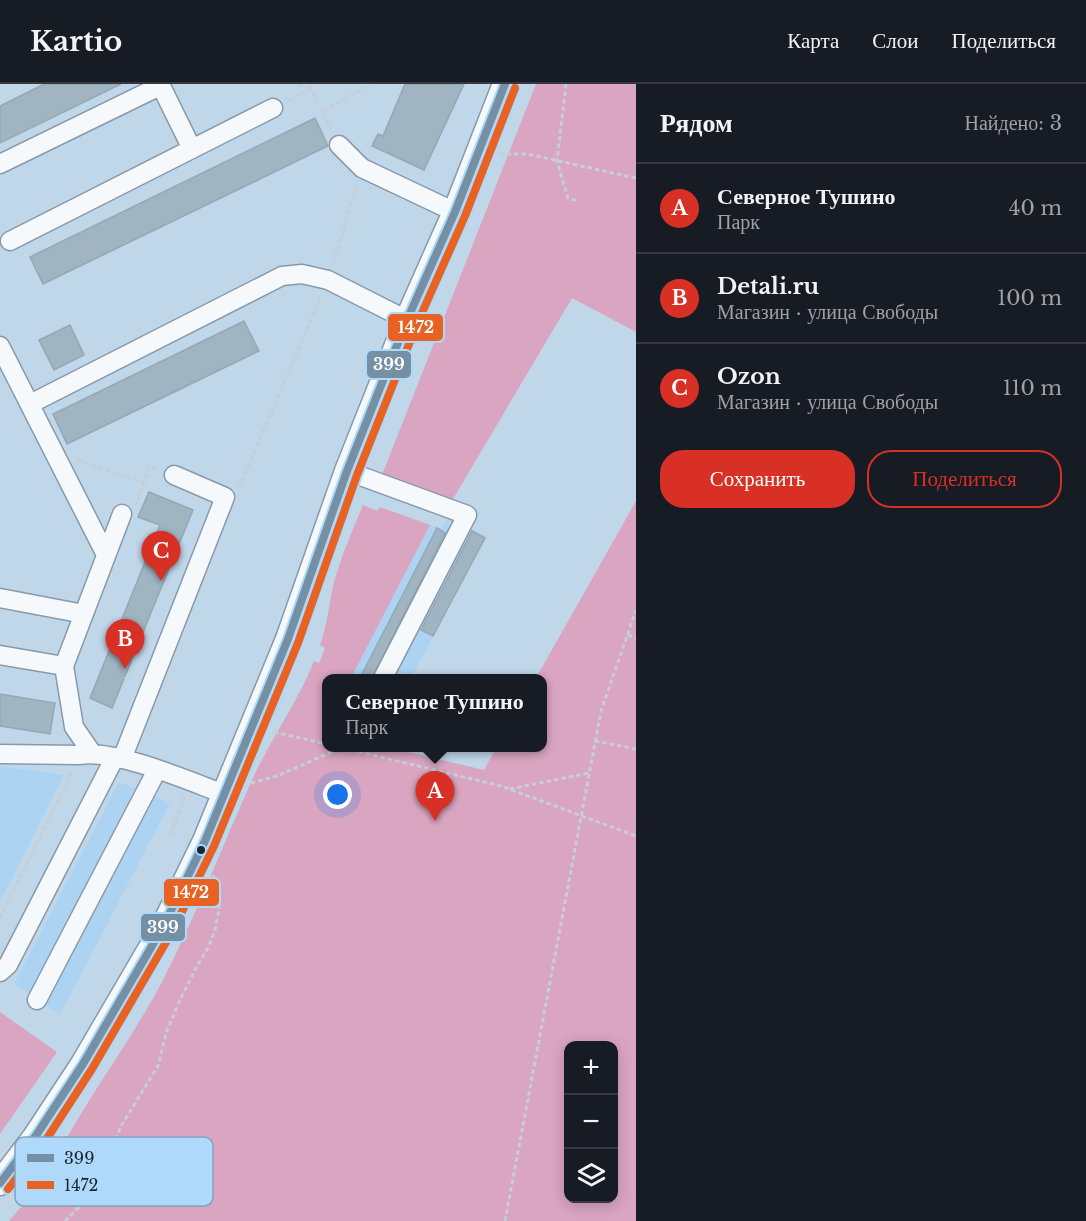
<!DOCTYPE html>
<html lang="ru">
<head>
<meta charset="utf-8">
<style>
  :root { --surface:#171b24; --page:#20242c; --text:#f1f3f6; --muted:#9ea1a6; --line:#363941; --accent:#d93025 }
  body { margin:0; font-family:"Libre Baskerville",serif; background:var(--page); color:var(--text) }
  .controls { position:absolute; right:18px; bottom:18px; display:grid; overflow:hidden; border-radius:12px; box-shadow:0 3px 15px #0003 }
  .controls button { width:54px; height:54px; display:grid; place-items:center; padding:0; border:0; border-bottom:2px solid var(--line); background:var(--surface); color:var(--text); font:30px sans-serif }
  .you { position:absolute; left:338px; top:711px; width:21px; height:21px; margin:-15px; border:4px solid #fff; border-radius:50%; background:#1a73e8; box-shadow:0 0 0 9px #1a73e833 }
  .badge { display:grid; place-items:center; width:39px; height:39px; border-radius:50%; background:var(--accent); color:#fff; font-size:20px; font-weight:700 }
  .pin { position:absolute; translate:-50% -50px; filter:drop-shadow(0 2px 3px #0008) }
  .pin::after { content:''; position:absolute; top:32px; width:21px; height:18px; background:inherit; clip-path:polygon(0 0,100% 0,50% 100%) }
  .popup { position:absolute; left:322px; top:590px; width:225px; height:78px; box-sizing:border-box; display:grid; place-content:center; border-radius:12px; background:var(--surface); filter:drop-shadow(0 2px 4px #0005); font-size:20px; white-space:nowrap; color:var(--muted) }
  .popup b { font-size:22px; color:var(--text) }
  .popup::after { content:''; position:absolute; left:50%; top:100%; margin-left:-12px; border:12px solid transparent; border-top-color:var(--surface) }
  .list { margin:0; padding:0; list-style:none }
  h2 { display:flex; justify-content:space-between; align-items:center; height:78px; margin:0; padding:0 24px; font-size:26px }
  h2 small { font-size:20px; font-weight:400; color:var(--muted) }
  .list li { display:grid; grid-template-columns:39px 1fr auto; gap:18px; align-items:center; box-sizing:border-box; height:90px; padding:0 24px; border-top:2px solid var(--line) }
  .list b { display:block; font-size:22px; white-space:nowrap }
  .list p { margin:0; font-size:20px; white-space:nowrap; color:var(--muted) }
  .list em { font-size:20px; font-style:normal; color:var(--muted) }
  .actions { display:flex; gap:12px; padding:18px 24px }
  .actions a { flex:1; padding:14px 0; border:2px solid var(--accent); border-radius:24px; text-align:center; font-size:21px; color:var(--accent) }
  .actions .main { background:var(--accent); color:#fff }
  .icon { flex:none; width:33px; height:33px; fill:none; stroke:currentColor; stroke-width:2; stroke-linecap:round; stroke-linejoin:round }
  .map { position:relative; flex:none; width:636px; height:1137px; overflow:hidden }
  header { display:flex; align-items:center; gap:36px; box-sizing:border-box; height:84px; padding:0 30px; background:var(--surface); border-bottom:2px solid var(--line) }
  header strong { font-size:28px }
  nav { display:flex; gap:33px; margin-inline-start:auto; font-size:21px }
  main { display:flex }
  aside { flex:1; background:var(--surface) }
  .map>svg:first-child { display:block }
  .built { fill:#acd3f1 }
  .green { fill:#daa5c1; fill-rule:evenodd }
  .building { fill:#a1b4c2; stroke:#95a7b6; stroke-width:1.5 }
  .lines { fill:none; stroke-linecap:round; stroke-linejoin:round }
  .minor-casing { stroke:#889aa9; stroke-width:21 }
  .major-casing { stroke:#889aa9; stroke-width:27 }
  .path { stroke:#c7ced4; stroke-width:3; stroke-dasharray:4.5 3; stroke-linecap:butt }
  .minor { stroke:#f6f9fc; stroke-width:18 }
  .major { stroke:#f6f9fc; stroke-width:24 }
  .bus-1-casing { stroke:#aed9fb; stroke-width:12 }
  .bus-2-casing { stroke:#aed9fb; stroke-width:12 }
  .bus-1 { stroke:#7590a4; stroke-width:8 }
  .bus-2 { stroke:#e76223; stroke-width:8 }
  .bus-dot { fill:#172835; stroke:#aed9fb; stroke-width:2 }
  .key { fill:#aed9fb; stroke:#81a4c0; stroke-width:1.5 }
  .key-label { font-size:16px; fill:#172835 }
  .line-badge { stroke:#aed9fb; stroke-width:2 }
  .badge-label { font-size:16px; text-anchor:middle; font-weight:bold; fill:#fff }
</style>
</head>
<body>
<header>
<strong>Kartio</strong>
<nav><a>Карта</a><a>Слои</a><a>Поделиться</a></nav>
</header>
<main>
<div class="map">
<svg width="636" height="1137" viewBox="0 0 636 1137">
  <rect width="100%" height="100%" fill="#c0d7ea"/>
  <!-- built -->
  <path class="built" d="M452,424l14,18 20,10 -75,142h-60l79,-153 12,3z
    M0,682l64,9 -64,127z
    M119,698l51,21 -110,212 -46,-31z"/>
  <!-- green -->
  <path class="green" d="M536,0h100v248l-64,-34 -122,206 -68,-29z
    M636,417v720h-627l18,-21 5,3 12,-14 -4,-4c15,-19 23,-42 36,-63 28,-47 60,-91 86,-140 34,-66 60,-136 91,-204 18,-40 45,-76 61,-117l5,2 6,-15 -5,-3c9,-24 9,-49 17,-73 7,-23 17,-45 26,-67l14,6 3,-4 50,18 -79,153h-24v70h64l93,22 12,-22h47v-70h-7zM568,962h46v152h-46z
    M0,928l57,40 -57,82z"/>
  <!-- building -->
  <path class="building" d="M44,0h77l-121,59v-37z
    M405,0h59l-40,86 -52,-24 6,-12 5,2z
    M315,34l13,28 -285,138 -13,-27z
    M244,237l15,30 -192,93 -14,-30z
    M70,241l14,30 -30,15 -15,-30z
    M149,408l44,18 -81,198 -22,-10 70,-173 -22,-8z
    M437,444l8,5 -73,145h-12z
    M472,447l13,7 -52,98 -12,-6z
    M0,610l55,9 -5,31 -50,-8z"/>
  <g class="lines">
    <!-- minor casing -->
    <g class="minor-casing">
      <path id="minor" d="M160,0l32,65
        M339,61l23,23 93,44
        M0,80l160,-78
        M10,157l263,-133
        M0,262l106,209
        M30,320l252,-128 20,-2 26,6 79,40
        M347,387l120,44 -84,163
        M0,514l84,16
        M0,571l64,11
        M92,669l-18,-26 -10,-61 58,-152
        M0,670l80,1c35,-6 109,26 144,39
        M122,675l103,-262 -51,-22
        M0,888l8,-7 107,-208
        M37,916l120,-230"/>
    </g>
    <!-- major casing -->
    <g class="major-casing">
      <path id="major" d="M0,1099l35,-46 48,-73 80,-137 42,-86 83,-202 59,-168 60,-151 48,-108 50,-128"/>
    </g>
    <!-- path -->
    <path class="path" d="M298,0l13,5v-5
      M566,0l-9,77 11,37 10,3
      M288,17l23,-12 21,43
      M323,27l48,-27
      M499,70h28l109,24
      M333,180l24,-80
      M77,376l67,23
      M239,404l82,-192
      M135,422l15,-40 8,3
      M628,551l8,3
      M125,594v-1
      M274,648l53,12
      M595,657l41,8
      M344,664l157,38 135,50
      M251,699l26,-7 64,-28
      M510,705l79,-16
      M170,751l15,-39
      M0,834l72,-147
      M65,1137l20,-20 16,-23 20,-52 37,-60 8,-33 13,-31 18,-36 11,-18 7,-18 4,-20v-18l-7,-20
      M505,1137l96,-510 35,-101"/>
    <!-- minor -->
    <use href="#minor" class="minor"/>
    <!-- major -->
    <use href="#major" class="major"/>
    <!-- bus-1 casing -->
    <g class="bus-1-casing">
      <path id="bus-1" d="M0,1099l35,-46 48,-73 80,-137 42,-86 83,-202 59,-168 60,-151 48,-108 50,-128"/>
    </g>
    <!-- bus-2 casing -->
    <g class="bus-2-casing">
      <path id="bus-2" d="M8,1105l36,-46 48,-74 80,-137 42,-86 84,-203 59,-168 60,-151 48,-108 50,-128"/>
    </g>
    <!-- bus-1 -->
    <use href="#bus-1" class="bus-1"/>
    <!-- bus-2 -->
    <use href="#bus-2" class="bus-2"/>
  </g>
  <!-- markers -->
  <circle class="bus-dot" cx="201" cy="766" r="5"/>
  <!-- legend -->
  <rect x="15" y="1053" width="198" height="69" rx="9" class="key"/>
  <rect x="27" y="1070" width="27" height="8" fill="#7590a4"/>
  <rect x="27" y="1097" width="27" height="8" fill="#e76223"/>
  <g class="key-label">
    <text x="64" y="1080">399</text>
    <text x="64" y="1107">1472</text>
  </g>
  <g class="line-badge">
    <rect x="387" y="229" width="57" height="29" rx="6" fill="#e76223"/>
    <rect x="366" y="266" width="46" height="29" rx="6" fill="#7590a4"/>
    <rect x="163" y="794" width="57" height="29" rx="6" fill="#e76223"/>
    <rect x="140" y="829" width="46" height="29" rx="6" fill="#7590a4"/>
  </g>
  <g class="badge-label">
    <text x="416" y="249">1472</text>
    <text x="389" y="286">399</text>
    <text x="191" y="814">1472</text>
    <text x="163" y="849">399</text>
  </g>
</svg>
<div class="controls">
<button>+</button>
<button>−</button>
<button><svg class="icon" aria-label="layers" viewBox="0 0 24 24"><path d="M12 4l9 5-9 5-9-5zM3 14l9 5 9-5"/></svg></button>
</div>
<div class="you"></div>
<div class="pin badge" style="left:435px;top:737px">A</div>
<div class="popup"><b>Северное Тушино</b>Парк</div>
<div class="pin badge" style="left:125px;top:585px">B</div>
<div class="pin badge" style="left:161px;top:497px">C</div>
</div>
<aside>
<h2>Рядом<small>Найдено: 3</small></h2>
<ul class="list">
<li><span class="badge">A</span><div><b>Северное Тушино</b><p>Парк</p></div><em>40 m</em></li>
<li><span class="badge">B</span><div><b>Detali.ru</b><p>Магазин · улица Свободы</p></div><em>100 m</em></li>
<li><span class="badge">C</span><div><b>Ozon</b><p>Магазин · улица Свободы</p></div><em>110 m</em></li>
</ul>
<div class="actions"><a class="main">Сохранить</a><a>Поделиться</a></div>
</aside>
</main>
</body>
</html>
